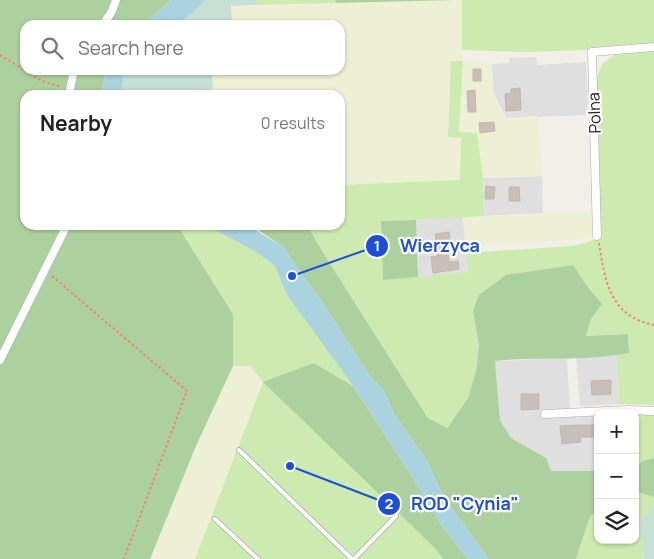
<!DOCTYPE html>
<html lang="en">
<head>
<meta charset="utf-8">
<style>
  :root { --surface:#fff; --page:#f6f6f6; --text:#222; --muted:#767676; --line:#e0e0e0 }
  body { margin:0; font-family:Manrope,sans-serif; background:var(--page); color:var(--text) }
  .controls { position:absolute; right:15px; bottom:15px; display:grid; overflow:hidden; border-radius:10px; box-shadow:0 1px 4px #0004 }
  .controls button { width:45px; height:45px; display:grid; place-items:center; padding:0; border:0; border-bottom:1px solid var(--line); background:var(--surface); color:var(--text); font:25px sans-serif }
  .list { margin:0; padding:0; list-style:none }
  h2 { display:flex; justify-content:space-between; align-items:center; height:65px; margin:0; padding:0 20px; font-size:21px }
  h2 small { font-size:16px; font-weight:400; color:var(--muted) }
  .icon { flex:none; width:28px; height:28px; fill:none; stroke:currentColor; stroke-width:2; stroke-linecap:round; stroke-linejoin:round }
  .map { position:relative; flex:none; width:654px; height:559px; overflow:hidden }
  .search { position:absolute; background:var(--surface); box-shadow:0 1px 4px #0004; left:20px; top:20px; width:325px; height:55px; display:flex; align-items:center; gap:12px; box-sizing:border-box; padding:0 18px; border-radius:15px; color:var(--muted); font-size:19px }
  .panel { position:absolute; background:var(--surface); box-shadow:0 1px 4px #0004; left:20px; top:90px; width:325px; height:140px; border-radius:15px }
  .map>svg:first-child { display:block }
  .residential { fill:#e0dfdf }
  .farmland { fill:#eef0d5 }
  .grass { fill:#cdebb0 }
  .forest { fill:#add19e }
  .wetland { fill:#c6e0d4 }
  .water { fill:#aad3df }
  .building { fill:#c7bfb8; stroke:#c4b6ab }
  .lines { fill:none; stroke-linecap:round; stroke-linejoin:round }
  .lane-casing { stroke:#a9a9a9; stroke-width:5.5 }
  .street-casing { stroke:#a9a9a9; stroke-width:9 }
  .path { stroke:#fa8072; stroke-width:2; stroke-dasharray:2.5 2.5; stroke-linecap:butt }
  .lane { stroke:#fff; stroke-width:4 }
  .street { stroke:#fff; stroke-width:8 }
  .labels { text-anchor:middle; stroke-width:4.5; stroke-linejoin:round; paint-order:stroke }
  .street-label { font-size:16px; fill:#222; stroke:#fff }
  .leader { fill:none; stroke:#1d4ed8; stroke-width:2 }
  .callout-dot { fill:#1d4ed8; stroke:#fff; stroke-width:2 }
  .mark-label { font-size:15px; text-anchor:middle; font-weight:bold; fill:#fff }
  .callout-label { font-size:18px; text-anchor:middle; font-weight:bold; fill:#1d4ed8; stroke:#fff; stroke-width:4.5; stroke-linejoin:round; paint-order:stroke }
</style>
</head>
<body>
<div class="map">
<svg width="654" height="559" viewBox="0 0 654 559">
  <rect width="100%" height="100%" fill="#f2efe9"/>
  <!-- residential -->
  <path class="residential" d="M536,57l1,8 49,-3 2,53 -82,3 -13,-26 -1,-28 17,-1v-5z
    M542,176l1,37 -59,3 -1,-38z
    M463,217l5,55 -50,5 -2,-57z
    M617,355l2,49 -39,2 -4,-48z
    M567,358l3,52 -21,3v5l49,-2v55h-47l-26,-24 -14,-9 -11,-18 -5,-59z"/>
  <!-- farmland -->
  <path class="farmland" d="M462,0l1,60 29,4 1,28 13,26 32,-2 4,60 -59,2 -6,-45 -18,-1 3,-71h-11l-3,76 13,1 -1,42 -120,5v-90h-127l-1,-21 22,-2v-2h106v-45h-108l-1,-19z
    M593,211l-1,23 -8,5 -118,7 -3,-29z
    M233,366h17l13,16 -68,177h-45l46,-113z"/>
  <!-- grass -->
  <path class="grass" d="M259,0h76l1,3 -81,2z
    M462,0h192v44l-68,6 -61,2 -63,-2z
    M654,51v354l-35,-1 -2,-49 12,-2 -1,-19 -42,2 5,-17 11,-15 -15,-18 -14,-21 -31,5 -69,41 6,35 -3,25 -8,27 -21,30 -18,-9 -107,-168 -15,-26h33v-40l120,-5 1,-42 -13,-1 3,-76h12l-4,71 18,1 6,45 1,38 -103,6 2,58 85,-8 -2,-19 106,-7 17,-4 12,-7 -5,-155 6,-16 13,-9z
    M177,225h29l50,27 19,14 12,29 66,91 -39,-23 129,196h-248l68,-177 -13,-16h-17v-52z
    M654,413v45l-11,3 -8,6v-53z
    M635,491l19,6v7l-14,19 4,36h-68l14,-42 8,-8v31h37z"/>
  <!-- forest -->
  <path class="forest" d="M0,0h171l-29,25h-117v45h81l-5,25h-76v130h152l56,89v52l-37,80 -46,113h-150z
    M335,0h120l-119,3z
    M416,220l2,57 -35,3 -2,-59z
    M259,225h48l15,26 106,167 19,10 21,-30 8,-27 3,-25 -6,-35 6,-16 27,-20 67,-10 14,21 15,18 -11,15 -5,17 42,-2 1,19c-44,9 -89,3 -134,8l5,59 11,18 35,20 5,13h47v38l-8,8 -14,42h-87l-46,-63 -16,-35 -33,-47 -11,-25 -14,-14 -43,-67 -43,-61 -23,-16z
    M314,363l39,23 60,92 29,48 26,33h-25l-7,-10 -173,-167z
    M654,458v39l-19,-6v-24l8,-6z"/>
  <!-- wetland -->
  <path class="wetland" d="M205,0h54l-4,5 -24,1 1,19h-57l19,-13z
    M125,70h109v2l-22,2 1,21h-92l3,-23z
    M654,504v55h-10l-4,-36z"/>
  <!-- water -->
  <path class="water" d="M171,0h34l-11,12 -19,13h-33z
    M106,70h19l-1,2 -3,23h-20z
    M206,225h41l36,22 43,61 43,67 14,14 11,25 33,47 16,35 46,63h-21l-26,-33 -29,-48 -60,-92 -66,-91 -12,-29 -19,-14z"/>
  <!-- building -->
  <path class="building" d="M473,69h8v12h-8z
    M520,88l1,22 -15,1 -1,-17 6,-1v-4z
    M475,90l1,22h-8l-1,-21z
    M494,122l1,9 -15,2 -1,-10z
    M486,186l9,1 -1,12h-9z
    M509,187h10l1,14h-11z
    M449,232l1,10 -3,1 2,19 9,-1 1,8 -26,4 -2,-16 7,-1 -3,-22z
    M611,380v14l-19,1 -1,-14z
    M521,394h18v15l-18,1z
    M579,425h19v12h-18l1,5 -19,2 -2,-18z"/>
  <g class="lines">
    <!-- lane casing -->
    <g class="lane-casing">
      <path id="lane" d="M239,450l113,109
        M215,519l43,40
        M354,559l42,-43"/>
    </g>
    <!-- street casing -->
    <g class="street-casing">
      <path id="street" d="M103,25l9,-14 4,-11
        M69,95l5,-25
        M597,236l-5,-184 62,-5
        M0,360l67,-135
        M545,414l83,-4 26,1"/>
    </g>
    <!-- path -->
    <path class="path" d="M0,55l42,26 20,6
      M599,243c6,39 11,73 55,82
      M52,276l135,115 -63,168"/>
    <!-- lane -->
    <use href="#lane" class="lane"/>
    <!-- street -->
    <use href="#street" class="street"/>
  </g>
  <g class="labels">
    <!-- street labels -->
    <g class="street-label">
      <text transform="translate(594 113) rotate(-92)" y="6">Polna</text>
    </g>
  </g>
  <!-- callouts -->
  <path class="leader" d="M292 276L377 246M290 466L389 504"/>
  <g class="callout-dot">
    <circle cx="292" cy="276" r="5"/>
    <circle cx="290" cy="466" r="5"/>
    <circle cx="377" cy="246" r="12"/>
    <circle cx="389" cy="504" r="12"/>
  </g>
  <g class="mark-label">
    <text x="377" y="251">1</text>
    <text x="389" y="509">2</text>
  </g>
  <g class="callout-label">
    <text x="440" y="252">Wierzyca</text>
    <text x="465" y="510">ROD "Cynia"</text>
  </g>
</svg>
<div class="controls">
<button>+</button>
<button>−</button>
<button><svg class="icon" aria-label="layers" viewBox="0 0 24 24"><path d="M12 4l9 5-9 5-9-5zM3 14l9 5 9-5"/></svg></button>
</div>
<div class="search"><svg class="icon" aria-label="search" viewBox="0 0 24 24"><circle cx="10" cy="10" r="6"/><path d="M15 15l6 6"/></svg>Search here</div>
<section class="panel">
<h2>Nearby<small>0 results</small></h2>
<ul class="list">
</ul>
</section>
</div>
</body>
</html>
